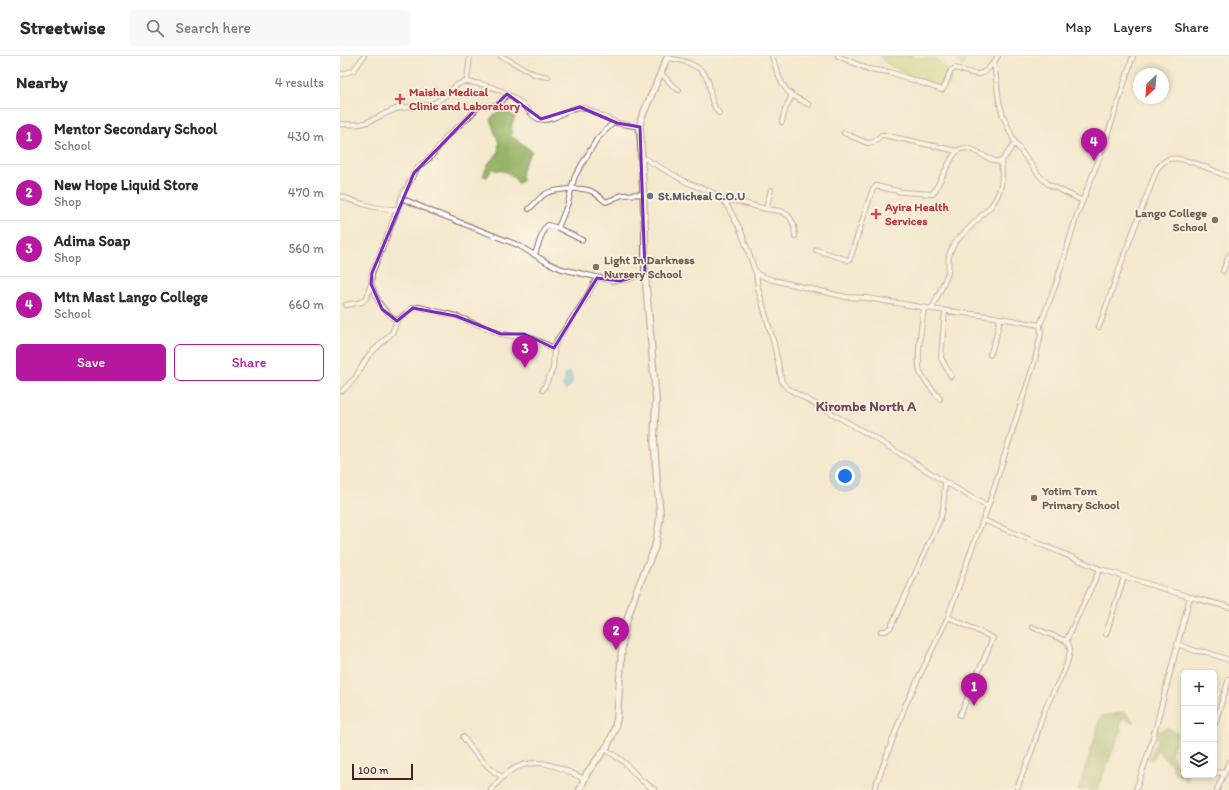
<!DOCTYPE html>
<html lang="en">
<head>
<meta charset="utf-8">
<style>
  :root { --surface:#fff; --page:#f7f7f7; --text:#2b2b33; --muted:#7c7c81; --line:#e1e1e2; --accent:#b5179e }
  body { margin:0; font-family:Itim,sans-serif; background:var(--page); color:var(--text) }
  .controls { position:absolute; right:12px; bottom:12px; display:grid; overflow:hidden; border-radius:6px; box-shadow:0 2px 6px #0003 }
  .controls button { width:36px; height:36px; display:grid; place-items:center; padding:0; border:0; border-bottom:1px solid var(--line); background:var(--surface); color:var(--text); font:20px sans-serif }
  .compass { position:absolute; left:793px; top:12px; width:36px; height:36px; border-radius:50%; background:var(--surface); box-shadow:0 2px 6px #0003; rotate:206deg }
  .scale { position:absolute; left:12px; bottom:10px; width:61px; box-sizing:border-box; padding-left:4px; border:2px solid #4a1f2b; border-top:0; font-size:11px; line-height:14px; white-space:nowrap; color:#4a1f2b; -webkit-text-stroke:3px #fcf5e5; paint-order:stroke }
  .you { position:absolute; left:505px; top:420px; width:14px; height:14px; margin:-10px; border:3px solid #fff; border-radius:50%; background:#1a73e8; box-shadow:0 0 0 6px #1a73e833 }
  .badge { display:grid; place-items:center; width:26px; height:26px; border-radius:50%; background:var(--accent); color:#fff; font-size:13px; font-weight:700 }
  .pin { position:absolute; translate:-50% -33px; filter:drop-shadow(0 1px 2px #0008) }
  .pin::after { content:''; position:absolute; top:21px; width:14px; height:12px; background:inherit; clip-path:polygon(0 0,100% 0,50% 100%) }
  .list { margin:0; padding:0; list-style:none }
  h2 { display:flex; justify-content:space-between; align-items:center; height:52px; margin:0; padding:0 16px; font-size:17px }
  h2 small { font-size:13px; font-weight:400; color:var(--muted) }
  .list li { display:grid; grid-template-columns:26px 1fr auto; gap:12px; align-items:center; box-sizing:border-box; height:56px; padding:0 16px; border-top:1px solid var(--line) }
  .list b { display:block; font-size:15px; white-space:nowrap }
  .list p { margin:0; font-size:13px; white-space:nowrap; color:var(--muted) }
  .list em { font-size:13px; font-style:normal; color:var(--muted) }
  .actions { display:flex; gap:8px; padding:12px 16px }
  .actions a { flex:1; padding:9px 0; border:1px solid var(--accent); border-radius:6px; text-align:center; font-size:14px; color:var(--accent) }
  .actions .main { background:var(--accent); color:#fff }
  .icon { flex:none; width:22px; height:22px; fill:none; stroke:currentColor; stroke-width:2; stroke-linecap:round; stroke-linejoin:round }
  .map { position:relative; flex:none; width:889px; height:734px; overflow:hidden }
  header { display:flex; align-items:center; gap:24px; box-sizing:border-box; height:56px; padding:0 20px; background:var(--surface); border-bottom:1px solid var(--line) }
  header strong { font-size:19px }
  nav { display:flex; gap:22px; margin-inline-start:auto; font-size:14px }
  .search { width:280px; height:36px; background:var(--page); display:flex; align-items:center; gap:10px; box-sizing:border-box; padding:0 14px; border-radius:6px; color:var(--muted); font-size:15px }
  main { display:flex }
  aside { flex:1; background:var(--surface) }
  .map>svg:first-child { display:block }
  .green { fill:#bdd276; stroke:#847850 }
  .forest { fill:#96b467; stroke:#706a49 }
  .water { fill:#5cb3d9; stroke:#536982 }
  .lines { fill:none; stroke-linecap:round; stroke-linejoin:round }
  .minor-casing { stroke:#866664; stroke-width:6 }
  .tertiary-casing { stroke:#866664; stroke-width:8 }
  .minor { stroke:#fff; stroke-width:4 }
  .tertiary { stroke:#fff; stroke-width:5.5 }
  .marked { fill:none; stroke:#7b2cbf; stroke-width:3; stroke-linejoin:round }
  .health-dot { fill:#e0444e; stroke:#fcf5e5; stroke-width:1.5 }
  .worship-dot { fill:#6b7280; stroke:#fcf5e5; stroke-width:1.5 }
  .education-dot { fill:#8d6e63; stroke:#fcf5e5; stroke-width:1.5 }
  .labels { text-anchor:middle; stroke-width:3; stroke-linejoin:round; paint-order:stroke }
  .health-label { font-size:12px; font-weight:bold; fill:#be3a42; stroke:#fcf5e5; text-anchor:start }
  .worship-label { font-size:12px; font-weight:bold; fill:#5b616d; stroke:#fcf5e5; text-anchor:start }
  .education-label { font-size:12px; font-weight:bold; fill:#785e54; stroke:#fcf5e5; text-anchor:start }
  .quarter-label { font-size:14px; font-weight:bold; fill:#73495e; stroke:#fcf5e5 }
</style>
</head>
<body>
<header>
<strong>Streetwise</strong>
<div class="search"><svg class="icon" aria-label="search" viewBox="0 0 24 24"><circle cx="10" cy="10" r="6"/><path d="M15 15l6 6"/></svg>Search here</div>
<nav><a>Map</a><a>Layers</a><a>Share</a></nav>
</header>
<main>
<aside>
<h2>Nearby<small>4 results</small></h2>
<ul class="list">
<li><span class="badge">1</span><div><b>Mentor Secondary School</b><p>School</p></div><em>430 m</em></li>
<li><span class="badge">2</span><div><b>New Hope Liquid Store</b><p>Shop</p></div><em>470 m</em></li>
<li><span class="badge">3</span><div><b>Adima Soap</b><p>Shop</p></div><em>560 m</em></li>
<li><span class="badge">4</span><div><b>Mtn Mast Lango College</b><p>School</p></div><em>660 m</em></li>
</ul>
<div class="actions"><a class="main">Save</a><a>Share</a></div>
</aside>
<div class="map">
<svg width="889" height="734" viewBox="0 0 889 734">
  <rect width="100%" height="100%" fill="#fcf5e5"/>
  <filter id="ink" filterUnits="userSpaceOnUse"><feTurbulence type="fractalNoise" baseFrequency=".025" numOctaves="2"/><feDisplacementMap in="SourceGraphic" scale="8" xChannelSelector="R" yChannelSelector="G"/><feConvolveMatrix kernelMatrix="1 2 1 2 8 2 1 2 1" color-interpolation-filters="sRGB"/></filter>
  <filter id="wash" filterUnits="userSpaceOnUse"><feTurbulence type="fractalNoise" baseFrequency=".012" numOctaves="4" result="noise"/><feDisplacementMap in="SourceGraphic" scale="16" xChannelSelector="R" yChannelSelector="G"/><feGaussianBlur stdDeviation="0.9" result="paint"/><feColorMatrix in="noise" values="0 0 0 0 0 0 0 0 0 0 0 0 0 0 0 0 0 1.4 0 .05"/><feComposite in="paint" operator="in"/></filter>
  <g filter="url(#wash)">
    <rect width="100%" height="100%" fill="#f4e9ce"/>
    <!-- green -->
    <path class="green" d="M540,0h32l2,2 23,2 9,10 6,8 -3,7 -10,2 -33,-13 -20,-11z
      M615,0h11l-3,11z"/>
    <!-- forest -->
    <path class="forest" d="M164,52l11,9 -3,7 -1,12 21,15c-6,10 -13,19 -10,30l-4,2c-7,-10 -10,-12 -23,-13l-2,-2 -6,9 -4,-1 5,-12 10,-11 1,-10 -9,-24z
      M785,656l9,9 -2,2 -8,-5 -4,5 1,7 -24,60h-19l18,-56 3,-15 3,-3z
      M828,672l10,5 -7,19 3,10 7,4 3,-5v14h5l-3,6 -4,-4 -7,-3 -4,-9 -14,-15 -4,10h-4l4,-12 4,-5 1,-12z"/>
    <!-- water -->
    <path class="water" d="M230,316c4,8 3,14 -5,18l-3,-5 3,-2v-9z"/>
  </g>
  <g filter="url(#ink)">
    <g class="lines">
      <!-- minor casing -->
      <g class="minor-casing">
        <path id="minor" d="M161,0l33,18 14,3
          M432,0c4,13 9,31 20,39 5,4 12,6 17,10
          M498,0l30,13 22,3 52,18c7,-6 4,-19 13,-22 20,5 25,13 39,-6
          M327,2c17,2 38,7 42,26 2,11 2,21 10,29
          M321,17l11,12 7,5
          M0,19l14,-5 10,-14
          M127,25l3,-25
          M442,66l3,-12 7,-15
          M0,68c7,0 15,1 21,0 14,-3 25,-13 39,-16 13,-2 24,0 36,-6 11,-5 20,-22 32,-20 20,2 38,9 53,21 6,5 11,14 18,16 16,5 31,-16 46,-11l32,15 23,4
          M504,77l23,10 7,-1 7,-7h3l73,16
          M675,87l24,32 9,9 35,17
          M302,101l46,26 22,8 13,9 5,7 13,24 14,40 4,4 14,5 73,17 21,1 65,11 56,7 52,9
          M0,140c19,7 37,14 57,13
          M61,142l30,13 87,34 30,18 14,6 51,12 14,-1 18,-6
          M385,146l11,-1 30,8 15,2 8,5 5,9 1,11
          M189,153c6,-5 10,-11 16,-15 8,-5 37,-7 46,-3 6,3 10,7 15,11l16,-7 22,-1
          M426,153l5,-19
          M218,172l10,-25 4,-17 3,-10 22,-37 17,-17
          M476,194l32,10 2,-1 22,-68 4,-5 26,6 31,2 20,-38c14,-20 29,5 48,6
          M195,198l9,-25 4,-4 10,3 24,12
          M883,215l6,-16
          M416,217l2,15 16,56 8,38 4,5 8,5 81,46 70,44 43,25
          M31,228c8,20 8,23 26,37
          M6,249l16,-3 5,-5 4,-13 1,-11 5,-12 9,-22 18,-47 14,-25 13,-10 16,-21 22,-19 9,-10 3,-1 15,-1 5,-2 6,-9
          M584,252c-2,14 -9,55 -3,66 3,7 14,18 19,25
          M592,253l16,-36c1,-6 0,-11 1,-17 1,-5 4,-10 7,-15l36,-36c10,-15 11,-25 9,-43l14,-19 -12,-27 -4,-15 -5,-39 4,-6
          M605,255l-4,47 10,18
          M759,271l26,-74 32,-84c3,-4 7,-8 12,-10 13,-4 47,13 60,18
          M650,299l6,-18 4,-19
          M203,334l10,-21 1,-21 3,-8 27,-39 13,-23
          M2,335l13,-13 13,-22 24,-23 5,-12 15,-13 7,-1 37,9 45,18 12,2 12,-1 29,13
          M643,464l117,49 90,28 39,10
          M608,561l45,21 -33,77
          M541,575h5l5,-4 49,-108 3,-10 2,-27
          M766,578l18,-57
          M726,585l34,-72
          M837,588l19,7 10,1 23,8
          M874,670l15,-47
          M123,681c11,16 23,30 39,40
          M265,693l18,12 18,19 14,10
          M874,716l10,1
          M151,734c5,-5 9,-11 15,-16 27,-21 52,-8 78,5
          M534,734l31,-84 43,-89 24,-69 16,-41 47,-147 6,-26 -1,-9 16,-41 21,-69 27,-69 29,-90
          M677,734c3,-13 10,-25 14,-37 6,-16 9,-34 17,-50 7,-16 20,-35 22,-53 0,-4 -1,-6 -4,-9l-34,-14
          M796,734l15,-45 39,-148
          M877,734l12,-28"/>
      </g>
      <!-- tertiary casing -->
      <g class="tertiary-casing">
        <path id="tertiary" d="M240,734l7,-17 21,-28 6,-14 3,-12 5,-72 3,-21 11,-34 19,-45 4,-22 1,-12 -3,-31 -3,-42 2,-41 -11,-125v-46l-5,-101 1,-8 27,-63"/>
      </g>
      <!-- minor -->
      <use href="#minor" class="minor"/>
      <!-- tertiary -->
      <use href="#tertiary" class="tertiary"/>
    </g>
  </g>
  <!-- marked area -->
  <path d="M0 0H889V734H0ZM167,38l34,25 39,-12 37,16 23,4 5,147 -25,7 -23,-3 -43,70 -30,-14h-23l-45,-18 -43,-8 -16,13 -15,-12 -11,-25 1,-11 42,-100 64,-66 18,-2z" fill="#f4e9ce" fill-opacity=".55" fill-rule="evenodd"/>
  <path class="marked" d="M167,38l34,25 39,-12 37,16 23,4 5,147 -25,7 -23,-3 -43,70 -30,-14h-23l-45,-18 -43,-8 -16,13 -15,-12 -11,-25 1,-11 42,-100 64,-66 18,-2z"/>
  <!-- markers -->
  <g class="health-dot">
    <path d="M58 37h4v4h4v4h-4v4h-4v-4h-4v-4h4z"/>
    <path d="M534 152h4v4h4v4h-4v4h-4v-4h-4v-4h4z"/>
  </g>
  <circle class="worship-dot" cx="310" cy="140" r="4"/>
  <g class="education-dot">
    <circle cx="875" cy="164" r="4"/>
    <circle cx="256" cy="211" r="4"/>
    <circle cx="694" cy="442" r="4"/>
  </g>
  <g class="labels">
    <!-- health labels -->
    <g class="health-label">
      <text x="69" y="40">Maisha Medical<tspan x="69" dy="14">Clinic and Laboratory</tspan></text>
      <text x="545" y="155">Ayira Health<tspan x="545" dy="14">Services</tspan></text>
    </g>
    <!-- worship labels -->
    <g class="worship-label">
      <text x="318" y="144">St.Micheal C.O.U</text>
    </g>
    <!-- education labels -->
    <g class="education-label">
      <text x="867" y="161" text-anchor="end">Lango College<tspan x="867" dy="14">School</tspan></text>
      <text x="264" y="208">Light In Darkness<tspan x="264" dy="14">Nursery School</tspan></text>
      <text x="702" y="439">Yotim Tom<tspan x="702" dy="14">Primary School</tspan></text>
    </g>
    <!-- quarter labels -->
    <g class="quarter-label">
      <text x="526" y="355">Kirombe North A</text>
    </g>
  </g>
</svg>
<div class="controls">
<button>+</button>
<button>−</button>
<button><svg class="icon" aria-label="layers" viewBox="0 0 24 24"><path d="M12 4l9 5-9 5-9-5zM3 14l9 5 9-5"/></svg></button>
</div>
<svg class="compass" viewBox="-18 -18 36 36"><path d="M0-13l5 13h-10z" fill="#e53935"/><path d="M0 13l5-13h-10z" fill="#7c7c81"/></svg>
<div class="scale">100 m</div>
<div class="you"></div>
<div class="pin badge" style="left:634px;top:650px">1</div>
<div class="pin badge" style="left:276px;top:594px">2</div>
<div class="pin badge" style="left:185px;top:312px">3</div>
<div class="pin badge" style="left:754px;top:105px">4</div>
</div>
</main>
</body>
</html>
